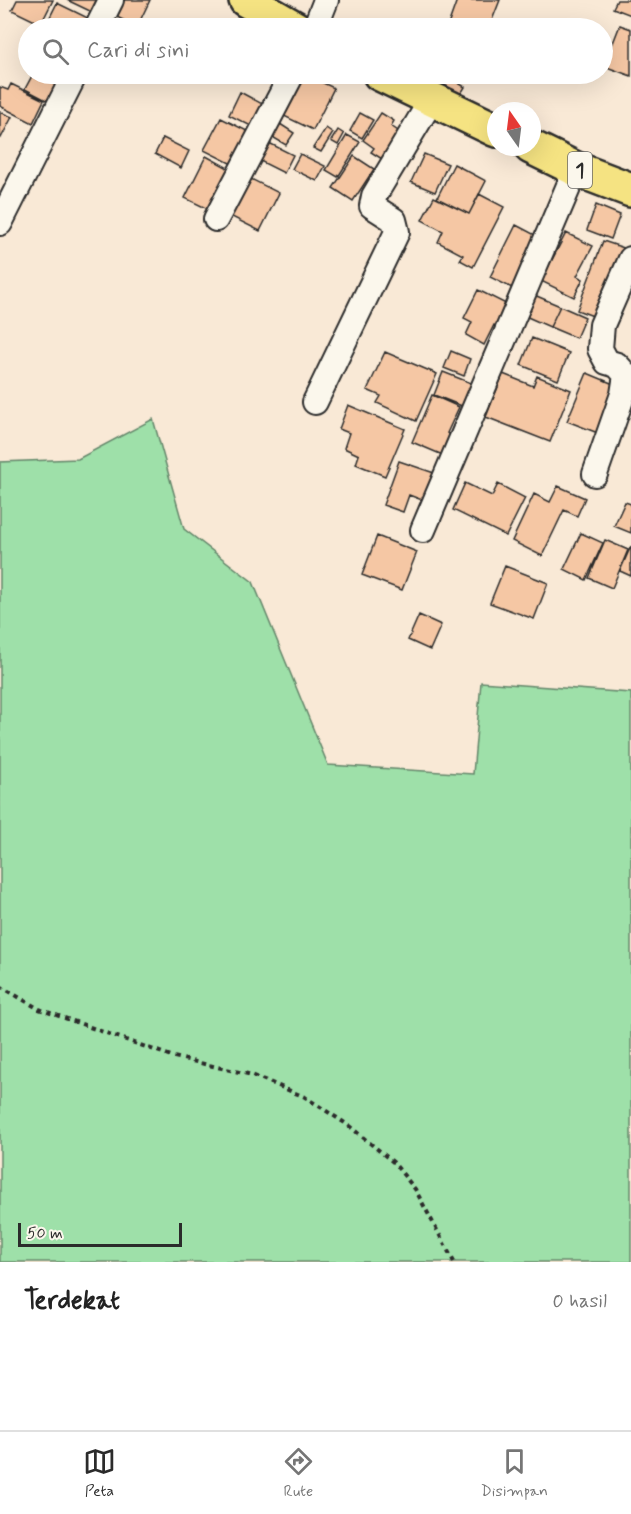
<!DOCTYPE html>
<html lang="id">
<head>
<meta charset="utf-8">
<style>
  :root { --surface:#fff; --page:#f6f6f6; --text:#222; --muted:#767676; --line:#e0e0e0; --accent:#2b2b2b }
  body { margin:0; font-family:Mynerve,sans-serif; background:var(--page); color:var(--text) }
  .compass { position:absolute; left:487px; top:102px; width:54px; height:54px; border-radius:50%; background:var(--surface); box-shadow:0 6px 24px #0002; rotate:346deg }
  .scale { position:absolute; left:18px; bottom:15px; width:164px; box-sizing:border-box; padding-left:6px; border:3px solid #2b2b2b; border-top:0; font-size:16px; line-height:21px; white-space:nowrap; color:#2b2b2b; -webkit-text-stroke:4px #fbf7ec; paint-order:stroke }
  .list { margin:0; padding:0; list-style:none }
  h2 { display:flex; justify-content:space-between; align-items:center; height:78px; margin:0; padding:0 24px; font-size:26px }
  h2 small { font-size:20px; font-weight:400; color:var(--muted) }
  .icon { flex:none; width:33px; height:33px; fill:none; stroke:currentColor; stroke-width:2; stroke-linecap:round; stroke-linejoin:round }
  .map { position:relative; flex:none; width:631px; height:1262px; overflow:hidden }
  .search { position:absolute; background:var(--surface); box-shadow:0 6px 24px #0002; left:18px; right:18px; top:18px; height:66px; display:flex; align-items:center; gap:15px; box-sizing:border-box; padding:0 21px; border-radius:33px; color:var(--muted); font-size:22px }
  .sheet { height:168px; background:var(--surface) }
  nav { display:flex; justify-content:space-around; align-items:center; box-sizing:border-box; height:84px; border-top:2px solid var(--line); background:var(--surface); font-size:16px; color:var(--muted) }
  nav a { display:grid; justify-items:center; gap:3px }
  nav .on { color:var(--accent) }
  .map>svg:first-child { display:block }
  .green { fill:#9ee0a9; stroke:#64866a; stroke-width:1.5 }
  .building { fill:#f5c7a4; stroke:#2b2b2b; stroke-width:1.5 }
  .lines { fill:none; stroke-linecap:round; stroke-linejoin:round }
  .street-casing { stroke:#2b2b2b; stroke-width:28 }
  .highway-casing { stroke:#2b2b2b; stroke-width:38 }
  .path { stroke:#2b2b2b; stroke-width:4; stroke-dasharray:4.5 4.5; stroke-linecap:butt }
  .street { stroke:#fbf7ec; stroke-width:24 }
  .highway { stroke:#f5e382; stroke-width:33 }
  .labels { text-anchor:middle; stroke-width:4.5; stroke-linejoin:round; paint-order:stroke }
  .shield { fill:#fbf7ec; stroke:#696865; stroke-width:1.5 }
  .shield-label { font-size:21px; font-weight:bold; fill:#2b2b2b }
</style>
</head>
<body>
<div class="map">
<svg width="631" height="1262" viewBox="0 0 631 1262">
  <rect width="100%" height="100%" fill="#f9e9d6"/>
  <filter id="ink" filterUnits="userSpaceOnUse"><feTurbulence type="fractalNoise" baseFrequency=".0167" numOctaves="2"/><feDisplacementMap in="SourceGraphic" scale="12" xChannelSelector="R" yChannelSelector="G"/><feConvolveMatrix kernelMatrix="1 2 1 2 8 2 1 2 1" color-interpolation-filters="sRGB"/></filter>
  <g filter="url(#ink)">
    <!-- green -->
    <path class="green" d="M153,419l31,110 69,53 75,183 145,9 8,-92 150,11v569h-631v-800l78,-3z"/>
    <!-- building -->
    <path class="building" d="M17,0h36l-12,24 -29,-14z
      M67,0h31l-6,12z
      M116,0h34l-13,27 -28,-14z
      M457,0h43l-11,28h-42z
      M617,0h14v15l-18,-7z
      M57,3l35,17 -4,8h-36l-6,-3z
      M620,25l11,4v47l-27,-10z
      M33,74l24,8 -9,19 -23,-12z
      M304,74l30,14 -21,42 -33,-16z
      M447,76l18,11 -8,13 -18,-12z
      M11,84l33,16 -11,23 -33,-17v-19l8,3z
      M240,92l26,14 -11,22 -26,-13z
      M0,112l12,5 -11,21 -1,-1z
      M360,113l13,7 -11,18 -12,-7z
      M381,113l13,8 -3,5 10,7 -11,31 -19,-12 3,-4 -11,-8z
      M221,118l32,16 -17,32 -32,-16z
      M277,122l17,11 -8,12 -17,-10z
      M326,128l7,5 -12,19 -8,-4z
      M338,130l6,4 -6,11 -7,-4z
      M347,135l13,7 -22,35 -12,-7z
      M163,138l26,13 -8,17 -26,-14z
      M263,140l30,15 -9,18 -30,-15z
      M300,154l25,12 -8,15 -25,-12z
      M424,154l24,10 -13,28 -24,-10z
      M206,156l26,14 -20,41 -27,-13z
      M354,156l20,13 -21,32 -20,-13z
      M454,164l32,17 -17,33 -32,-16z
      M243,175l36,18 -19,38 -36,-18z
      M479,194l25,13 -31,60 -13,-7 3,-5 -25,-13 5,-11 -21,-11 12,-23 35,17z
      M596,205l24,10 -9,24 -24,-9z
      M516,225l23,12 -25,52 -24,-12z
      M566,233l27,13 -16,30 6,3 -9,18 -33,-16z
      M603,241l24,8 -26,70 -24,-9z
      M478,290l36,18 -11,21 -9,-4 -10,20 -18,-10 6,-13 -8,-4z
      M532,294l28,12 -10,21 -27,-12z
      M560,306l25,11 -9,21 -26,-11z
      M532,338l37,15 -11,27 -37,-15z
      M451,351l19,8 -6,17 -20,-8z
      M385,352l52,22 -21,47 -39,-18 4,-7 -14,-6z
      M443,372l33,13 -9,23 -33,-13z
      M587,373l36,15 -20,47 -36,-14z
      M503,374l30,12 4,-10 34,14 -21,52 -64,-25z
      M432,395l27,12 -12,26 7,3 -9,20 -33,-14z
      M348,405l57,24 -20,47 -29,-12 3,-9 -15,-7 5,-15 -10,-4z
      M399,461l41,14 -10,28 -21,-8 -6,17 -20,-7z
      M465,483l27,13 6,-12 27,14 -19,38 -53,-26z
      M558,486l27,12 -8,18 -13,-6 -22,46 -30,-15 22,-47 16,8z
      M625,502l6,2v29l-17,-7z
      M581,533l22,10 -17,37 -22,-11z
      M377,536l40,16 -15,38 -40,-15z
      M605,540l23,10 -16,38 -23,-10z
      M631,546v30l-11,-5z
      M505,566l43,17 -14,36 -44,-16z
      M419,615l22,10 -11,25 -22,-10z"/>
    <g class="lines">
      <!-- street casing -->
      <g class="street-casing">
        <path id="street" d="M97,28l14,-28
          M315,28l11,-28
          M216,219l76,-145
          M0,223l75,-149
          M315,402l82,-170 -3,-12 -22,-14 2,-10 58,-97
          M595,474l28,-80 3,-19 -9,-10 -10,-3 -7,-13 2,-24 29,-66
          M423,530l153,-361"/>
      </g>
      <!-- highway casing -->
      <g class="highway-casing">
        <path id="highway" d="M246,0l49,28
          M380,74l116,56
          M531,147l45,22 55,21"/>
      </g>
      <!-- path -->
      <path class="path" d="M0,986l39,23 135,48 78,18 53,22 43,28 45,37 22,27 39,73"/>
      <!-- street -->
      <use href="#street" class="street"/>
      <!-- highway -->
      <use href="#highway" class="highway"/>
    </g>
  </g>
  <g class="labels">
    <!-- shield labels -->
    <rect class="shield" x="568" y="152" width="24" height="36" rx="4.5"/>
    <g class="shield-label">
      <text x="580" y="177">1</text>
    </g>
  </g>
</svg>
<svg class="compass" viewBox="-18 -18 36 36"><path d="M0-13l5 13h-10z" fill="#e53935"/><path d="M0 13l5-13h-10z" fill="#767676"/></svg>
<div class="scale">50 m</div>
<div class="search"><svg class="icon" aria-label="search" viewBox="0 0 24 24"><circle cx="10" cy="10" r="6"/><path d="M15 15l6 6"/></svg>Cari di sini</div>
</div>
<section class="sheet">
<h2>Terdekat<small>0 hasil</small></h2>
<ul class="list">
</ul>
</section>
<nav>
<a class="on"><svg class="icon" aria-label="map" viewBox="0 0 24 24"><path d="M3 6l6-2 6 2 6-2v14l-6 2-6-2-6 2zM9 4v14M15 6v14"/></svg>Peta</a>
<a><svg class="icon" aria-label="directions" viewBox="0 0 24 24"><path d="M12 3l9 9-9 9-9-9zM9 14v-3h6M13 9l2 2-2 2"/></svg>Rute</a>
<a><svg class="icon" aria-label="saved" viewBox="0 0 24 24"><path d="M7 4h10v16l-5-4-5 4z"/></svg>Disimpan</a>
</nav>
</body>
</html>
